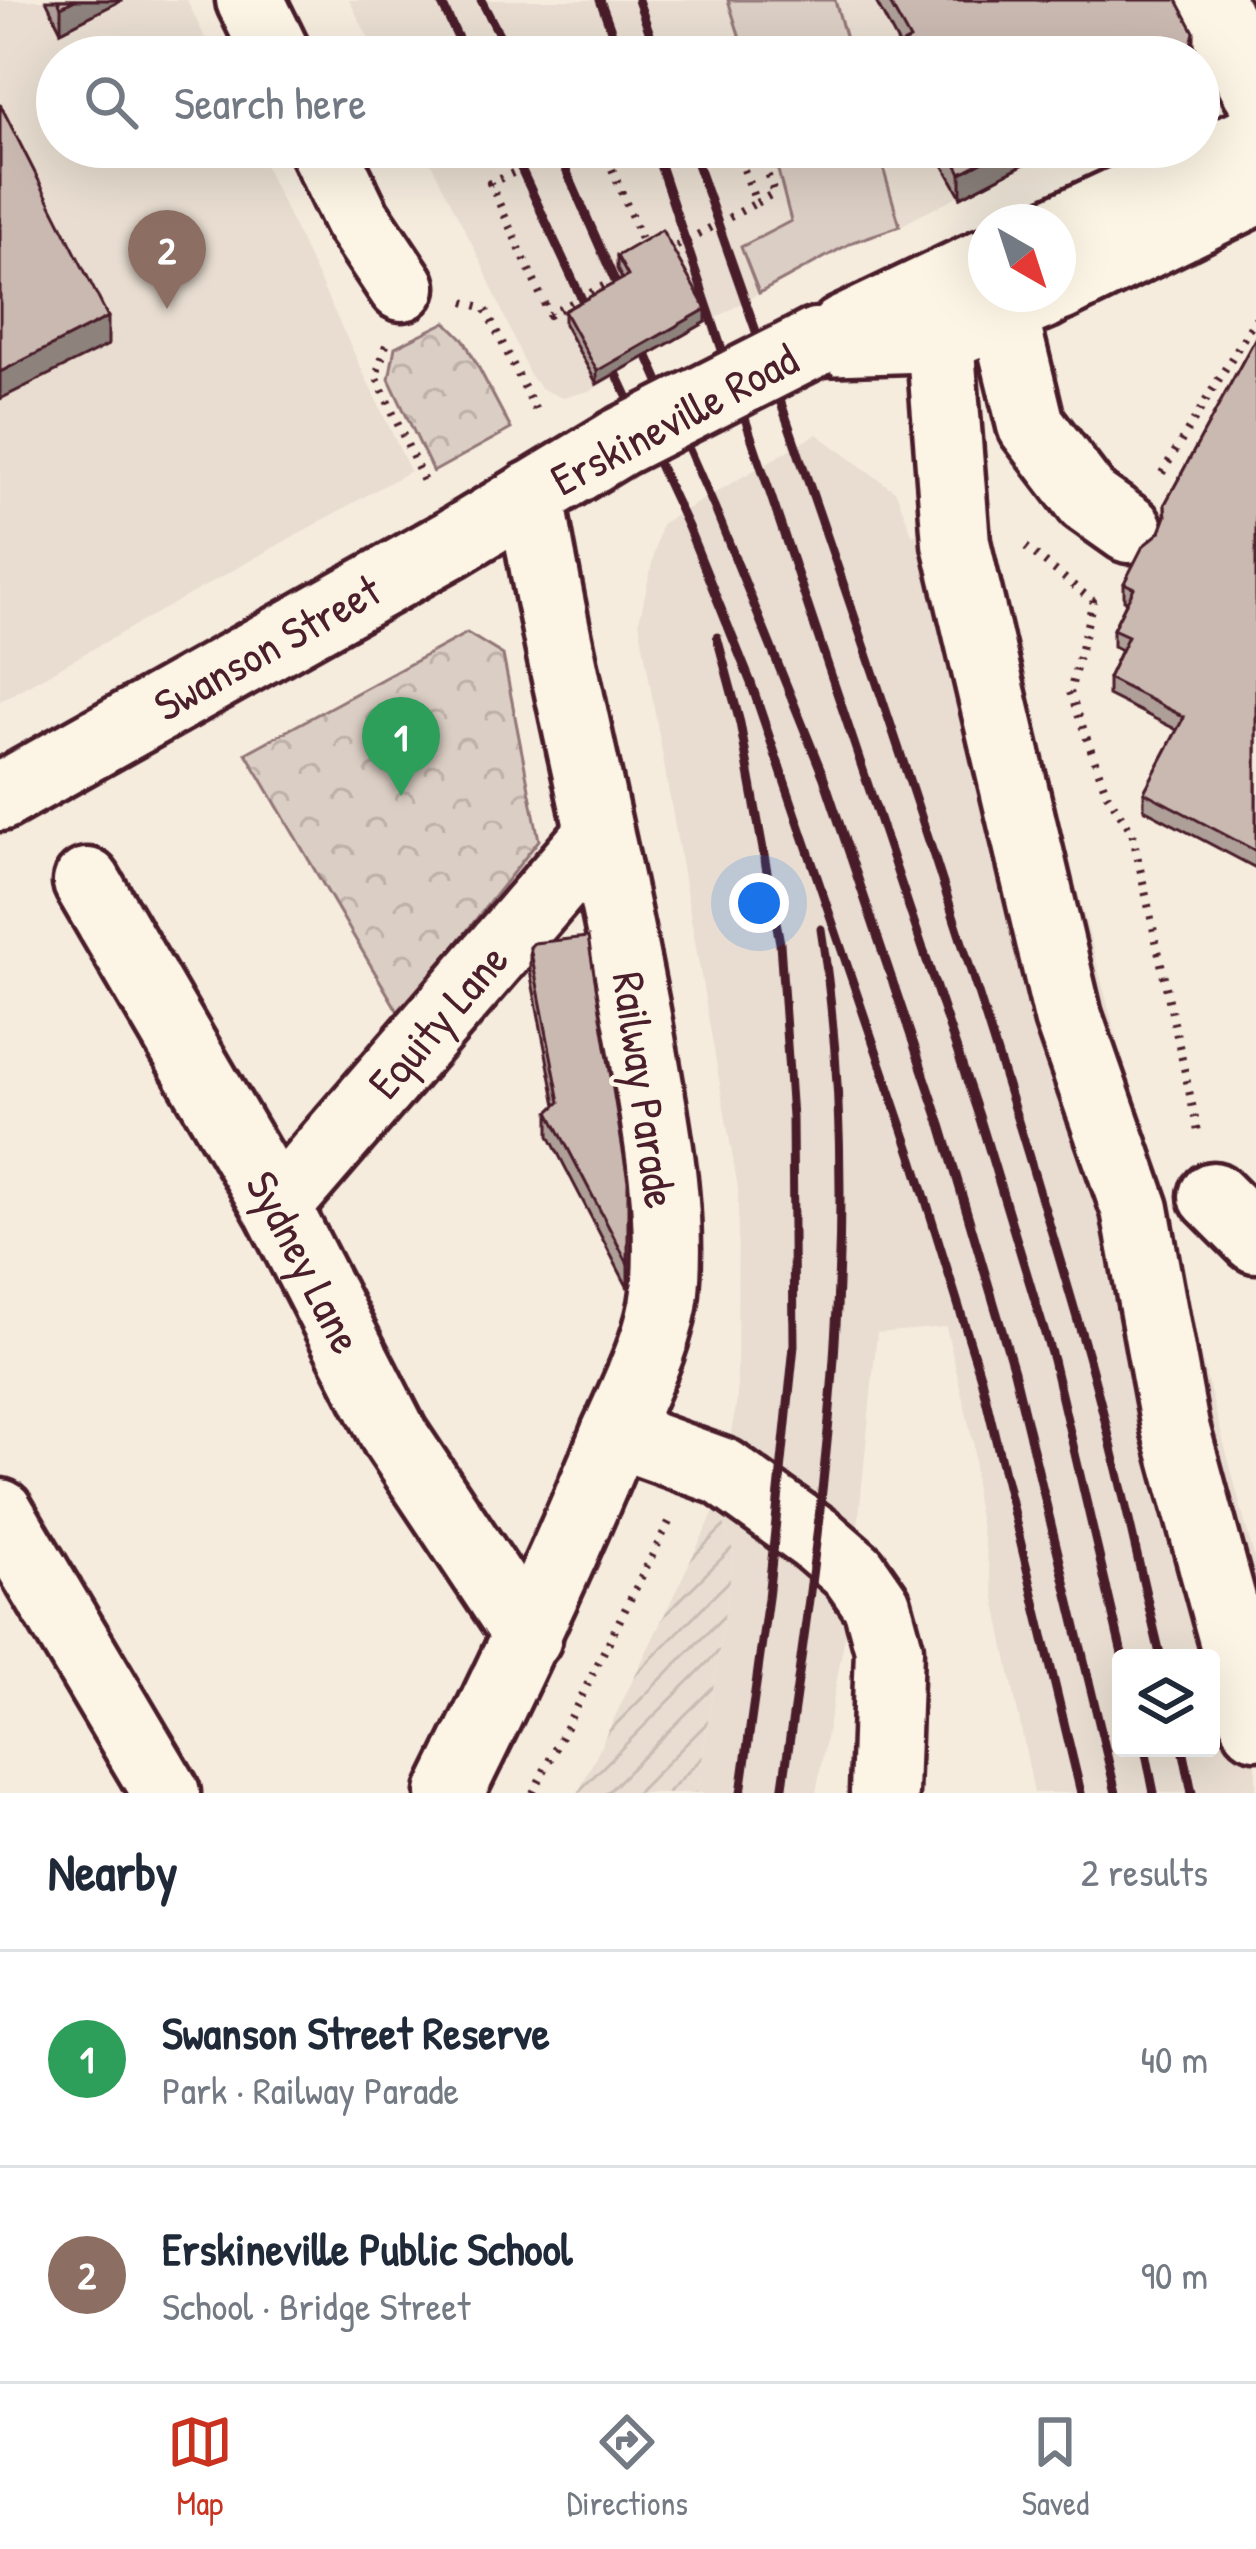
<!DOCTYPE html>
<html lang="en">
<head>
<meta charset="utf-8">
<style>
  :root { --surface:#fff; --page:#f6f6f7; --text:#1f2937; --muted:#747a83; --line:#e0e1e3; --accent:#c8321e }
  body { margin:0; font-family:"Patrick Hand",sans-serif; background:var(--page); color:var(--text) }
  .controls { position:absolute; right:36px; bottom:36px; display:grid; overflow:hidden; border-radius:12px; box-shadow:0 12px 48px #0002 }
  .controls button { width:108px; height:108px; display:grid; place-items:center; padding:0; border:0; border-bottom:3px solid var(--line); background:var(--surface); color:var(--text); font:60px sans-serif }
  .compass { position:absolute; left:968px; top:204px; width:108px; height:108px; border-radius:50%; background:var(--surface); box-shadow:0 12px 48px #0002; rotate:141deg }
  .you { position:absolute; left:759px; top:903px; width:42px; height:42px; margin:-30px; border:9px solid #fff; border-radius:50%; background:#1a73e8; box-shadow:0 0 0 18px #1a73e833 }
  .badge { display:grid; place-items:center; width:78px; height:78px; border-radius:50%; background:var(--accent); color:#fff; font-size:39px; font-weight:700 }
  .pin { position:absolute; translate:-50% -99px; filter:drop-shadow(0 3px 6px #0008) }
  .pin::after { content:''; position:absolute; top:63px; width:42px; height:36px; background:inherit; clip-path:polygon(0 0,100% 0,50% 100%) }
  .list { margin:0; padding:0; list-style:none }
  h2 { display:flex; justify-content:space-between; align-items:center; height:156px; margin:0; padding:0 48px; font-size:51px }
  h2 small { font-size:39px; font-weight:400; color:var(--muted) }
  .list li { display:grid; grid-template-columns:78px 1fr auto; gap:36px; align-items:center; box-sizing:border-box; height:216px; padding:0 48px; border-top:3px solid var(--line) }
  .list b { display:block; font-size:45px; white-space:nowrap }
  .list p { margin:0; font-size:39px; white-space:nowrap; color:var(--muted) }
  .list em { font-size:39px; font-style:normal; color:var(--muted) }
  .icon { flex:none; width:66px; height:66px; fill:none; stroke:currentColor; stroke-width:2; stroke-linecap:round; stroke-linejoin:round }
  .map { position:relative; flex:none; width:1256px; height:1793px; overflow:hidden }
  .search { position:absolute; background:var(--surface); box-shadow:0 12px 48px #0002; left:36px; right:36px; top:36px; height:132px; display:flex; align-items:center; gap:30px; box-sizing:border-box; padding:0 42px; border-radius:66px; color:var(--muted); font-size:45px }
  .sheet { height:588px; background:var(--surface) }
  nav { display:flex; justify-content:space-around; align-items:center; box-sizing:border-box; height:168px; border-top:3px solid var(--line); background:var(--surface); font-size:33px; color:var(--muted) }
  nav a { display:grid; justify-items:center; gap:6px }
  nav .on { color:var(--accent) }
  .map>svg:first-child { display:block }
  .built { fill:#e8ddd0; fill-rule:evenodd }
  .industrial { fill:url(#industrial-furrows) }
  .grass { fill:#dbcec4; stroke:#927678; stroke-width:3 }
  .forest { fill:url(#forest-crowns); stroke:#927678; stroke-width:3 }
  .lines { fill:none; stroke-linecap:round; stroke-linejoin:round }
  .minor-casing { stroke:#4a1f2b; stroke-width:75 }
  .major-casing { stroke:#4a1f2b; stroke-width:75 }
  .path { stroke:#4a1f2b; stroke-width:8; stroke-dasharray:3 9; stroke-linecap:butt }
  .minor { stroke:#fcf5e5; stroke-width:66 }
  .major { stroke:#fcf5e5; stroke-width:66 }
  .rail { stroke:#4a1f2b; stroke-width:9 }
  .major-bridge-casing { stroke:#4a1f2b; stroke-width:75; stroke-linecap:butt }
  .path-bridge { stroke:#4a1f2b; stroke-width:8; stroke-dasharray:3 9; stroke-linecap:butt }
  .major-bridge { stroke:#fcf5e5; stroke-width:66 }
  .wall { fill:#ae9f98; stroke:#4a1f2b; stroke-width:3 }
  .shaded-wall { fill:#8d827c; stroke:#4a1f2b; stroke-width:3 }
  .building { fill:#cab9b1; stroke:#4a1f2b; stroke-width:3 }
  .labels { text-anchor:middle; stroke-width:9; stroke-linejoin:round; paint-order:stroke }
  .street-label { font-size:45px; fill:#4a1f2b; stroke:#fcf5e5 }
</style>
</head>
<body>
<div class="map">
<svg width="1256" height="1793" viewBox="0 0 1256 1793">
  <defs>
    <pattern id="industrial-furrows" width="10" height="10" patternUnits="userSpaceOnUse" patternTransform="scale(3)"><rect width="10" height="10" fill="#e8ddd0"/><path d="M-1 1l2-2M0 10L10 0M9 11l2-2" fill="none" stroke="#c8bdb3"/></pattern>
    <pattern id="forest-crowns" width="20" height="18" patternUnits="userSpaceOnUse" patternTransform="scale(3)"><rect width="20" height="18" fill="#dbcec4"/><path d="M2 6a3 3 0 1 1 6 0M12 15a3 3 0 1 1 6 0" fill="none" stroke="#bdb0a9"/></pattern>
  </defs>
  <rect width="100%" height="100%" fill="#f5ecde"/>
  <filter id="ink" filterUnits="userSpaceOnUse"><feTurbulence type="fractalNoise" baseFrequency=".00833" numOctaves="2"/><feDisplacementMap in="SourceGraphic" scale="24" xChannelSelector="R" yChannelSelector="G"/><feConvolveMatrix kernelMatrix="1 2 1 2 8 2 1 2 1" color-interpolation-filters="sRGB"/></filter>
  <g filter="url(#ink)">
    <!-- built -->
    <path class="built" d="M0,0h187l27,57h-157v90h199l154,324 -410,230z
      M349,0h379l18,57h-368z
      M835,0h85l30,57h-99z
      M423,147h349l19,74 -50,26 18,46 -167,97 -30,8 -20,-9 -12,-13 -50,-116z
      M877,147h174l-151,79z
      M817,434l79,58 16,42 75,15 269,1015v229h-222l-59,-295 -1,-52 -28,-119 -69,6 -27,275 -34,185h-119l37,-239 -16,-50 19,-104 1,-212 -99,-567 22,-97zM1121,1658h90v90h-90z"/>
    <!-- industrial -->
    <path class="industrial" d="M718,1504l16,50 -37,239h-119z"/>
    <!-- grass -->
    <path class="grass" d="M728,0h107l16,57h-105z
      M772,147h105l23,79 -47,16 -94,51 -18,-46 50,-26z"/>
    <!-- forest -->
    <path class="forest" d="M446,322l18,18 47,89 -78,43 -44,-93 6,-32z
      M467,633l36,22 36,185 -139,175 -154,-262z"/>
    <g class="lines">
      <!-- minor casing -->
      <g class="minor-casing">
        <g id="minor">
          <path d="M250,0l28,57"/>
          <path d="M1210,0l46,90"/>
          <path d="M322,147l34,71 46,69"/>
          <path d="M1004,314l27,111 57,75 41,29"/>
          <path d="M940,338l16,205 112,474 67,192 40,218 81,298"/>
          <path id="s1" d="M87,882l190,325 118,230 133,200"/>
          <path d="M1213,1196l43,43"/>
          <path id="s2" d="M277,1207l321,-372"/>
          <path d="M615,1433l108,39 93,67 38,33 23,33 12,44 -5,144"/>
          <path d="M0,1513l166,280"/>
          <path d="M450,1793c58,-117 114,-234 163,-355 19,-45 47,-97 52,-146 8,-85 -10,-170 -24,-253 -32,-182 -80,-361 -110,-544"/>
        </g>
      </g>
      <!-- major casing -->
      <g class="major-casing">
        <g id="major">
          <path d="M1058,229l198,-92"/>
          <path d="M1058,288l198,-97"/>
          <path d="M843,330l143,-68"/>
          <path d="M817,342l123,-4 106,-44"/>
          <path id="s3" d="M0,797l453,-254 167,-101"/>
        </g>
      </g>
      <!-- path -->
      <path class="path" d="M603,147l42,102
        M736,147l20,56 18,-10 -16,-46
        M513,173l-23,10 54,120
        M464,302l21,6 53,107
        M386,345l-10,31 50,110
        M1162,473l94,-155
        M1026,547l67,54 -23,91 37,102 25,38 67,304
        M533,1793l137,-273"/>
      <!-- minor -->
      <use href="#minor" class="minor"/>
      <!-- major -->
      <use href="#major" class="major"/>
      <!-- rail -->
      <path class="rail" d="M440,0l27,57
        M481,0l30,57
        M600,0l21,57
        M638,0l20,57
        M511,147l177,380 63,156 163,479 67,216 100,415
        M556,147l160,364 108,267 118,350 72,243 102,422
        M654,147l326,972 73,241 70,298
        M691,147c141,397 278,797 395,1202 29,101 50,206 75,309
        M717,637l23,86 40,220 12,174 2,229 -26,252 -27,195
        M1145,1748l9,45
        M1183,1748l9,45
        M782,1793c41,-285 84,-577 39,-864"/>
      <!-- major-bridge casing -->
      <g class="major-bridge-casing">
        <path id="major-bridge" d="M620,442l197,-100"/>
      </g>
      <!-- path-bridge -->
      <path class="path-bridge" d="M666,252l90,-49
        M544,303l5,12 77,-41"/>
      <!-- major-bridge -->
      <use href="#major-bridge" class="major-bridge"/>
    </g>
    <!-- wall -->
    <path class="wall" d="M46,0h76l-61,31z
      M875,0h302l17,57h-301v-8l6,-4z
      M933,147h124l-96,50z
      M617,256l89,66 -109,62 -33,-60v-13l58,-32 -5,-10z
      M1256,337v531l-112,-59v-17l33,-62 -69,-35v-17l13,-28 -8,-4v-17l14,-28 -3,-1v-17l36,-51 5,-11v-17z
      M530,947l98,234v107l-79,-152v-24l7,-7 -26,-134z"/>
    <!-- shaded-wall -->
    <path class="shaded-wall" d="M75,0h47l-61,31v-24z
      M1194,32v25h-12z
      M1010,147h47l-96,50v-24z
      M706,309v13l-109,62v-13z
      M108,317v28l-108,54v-27z"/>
    <!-- building -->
    <path class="building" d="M58,0h17l-14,7z
      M888,0h289l17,32 -5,21 -7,4h-284l-5,-8 17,-9z
      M0,104l108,213 -108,55z
      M947,147h63l-49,26z
      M662,230l44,79 -109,62 -33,-60 64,-35 -11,-20z
      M1256,337v514l-112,-59 40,-75 -76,-39 20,-42 -15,-7 21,-41 -10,-5 19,-37 17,-14 6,-16 -1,-12z
      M588,937l40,244v83l-79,-152 11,-10 -30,-155 4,-4z"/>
  </g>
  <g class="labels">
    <!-- street labels -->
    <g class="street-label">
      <text transform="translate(674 419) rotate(-28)" y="16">Erskineville Road</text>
      <text dy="16" stroke="none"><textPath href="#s3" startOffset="306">Swanson Street</textPath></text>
      <text dy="16" stroke="none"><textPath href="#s2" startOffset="246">Equity Lane</textPath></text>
      <text transform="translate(645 1090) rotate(82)" y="16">Railway Parade</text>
      <text dy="16" stroke="none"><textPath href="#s1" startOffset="438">Sydney Lane</textPath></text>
    </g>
  </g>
</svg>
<div class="controls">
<button><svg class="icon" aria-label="layers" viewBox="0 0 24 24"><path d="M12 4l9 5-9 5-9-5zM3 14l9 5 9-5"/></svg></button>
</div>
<svg class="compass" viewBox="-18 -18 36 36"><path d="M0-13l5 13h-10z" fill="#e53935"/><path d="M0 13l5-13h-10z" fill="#747a83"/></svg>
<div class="you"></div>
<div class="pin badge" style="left:401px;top:796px;background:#2e9e5b">1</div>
<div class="pin badge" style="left:167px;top:309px;background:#8d6e63">2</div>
<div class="search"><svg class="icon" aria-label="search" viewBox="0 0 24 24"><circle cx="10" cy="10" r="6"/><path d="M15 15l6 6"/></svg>Search here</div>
</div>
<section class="sheet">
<h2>Nearby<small>2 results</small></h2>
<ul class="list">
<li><span class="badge" style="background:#2e9e5b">1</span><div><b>Swanson Street Reserve</b><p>Park · Railway Parade</p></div><em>40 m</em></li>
<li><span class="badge" style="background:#8d6e63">2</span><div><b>Erskineville Public School</b><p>School · Bridge Street</p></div><em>90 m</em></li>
</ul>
</section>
<nav>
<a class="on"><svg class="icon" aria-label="map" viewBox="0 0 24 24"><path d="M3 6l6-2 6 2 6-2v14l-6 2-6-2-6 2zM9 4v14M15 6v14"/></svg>Map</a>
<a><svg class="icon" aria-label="directions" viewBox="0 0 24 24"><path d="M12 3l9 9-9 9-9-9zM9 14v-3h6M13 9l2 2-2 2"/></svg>Directions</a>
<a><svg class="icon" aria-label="saved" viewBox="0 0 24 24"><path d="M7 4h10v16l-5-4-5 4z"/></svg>Saved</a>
</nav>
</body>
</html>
